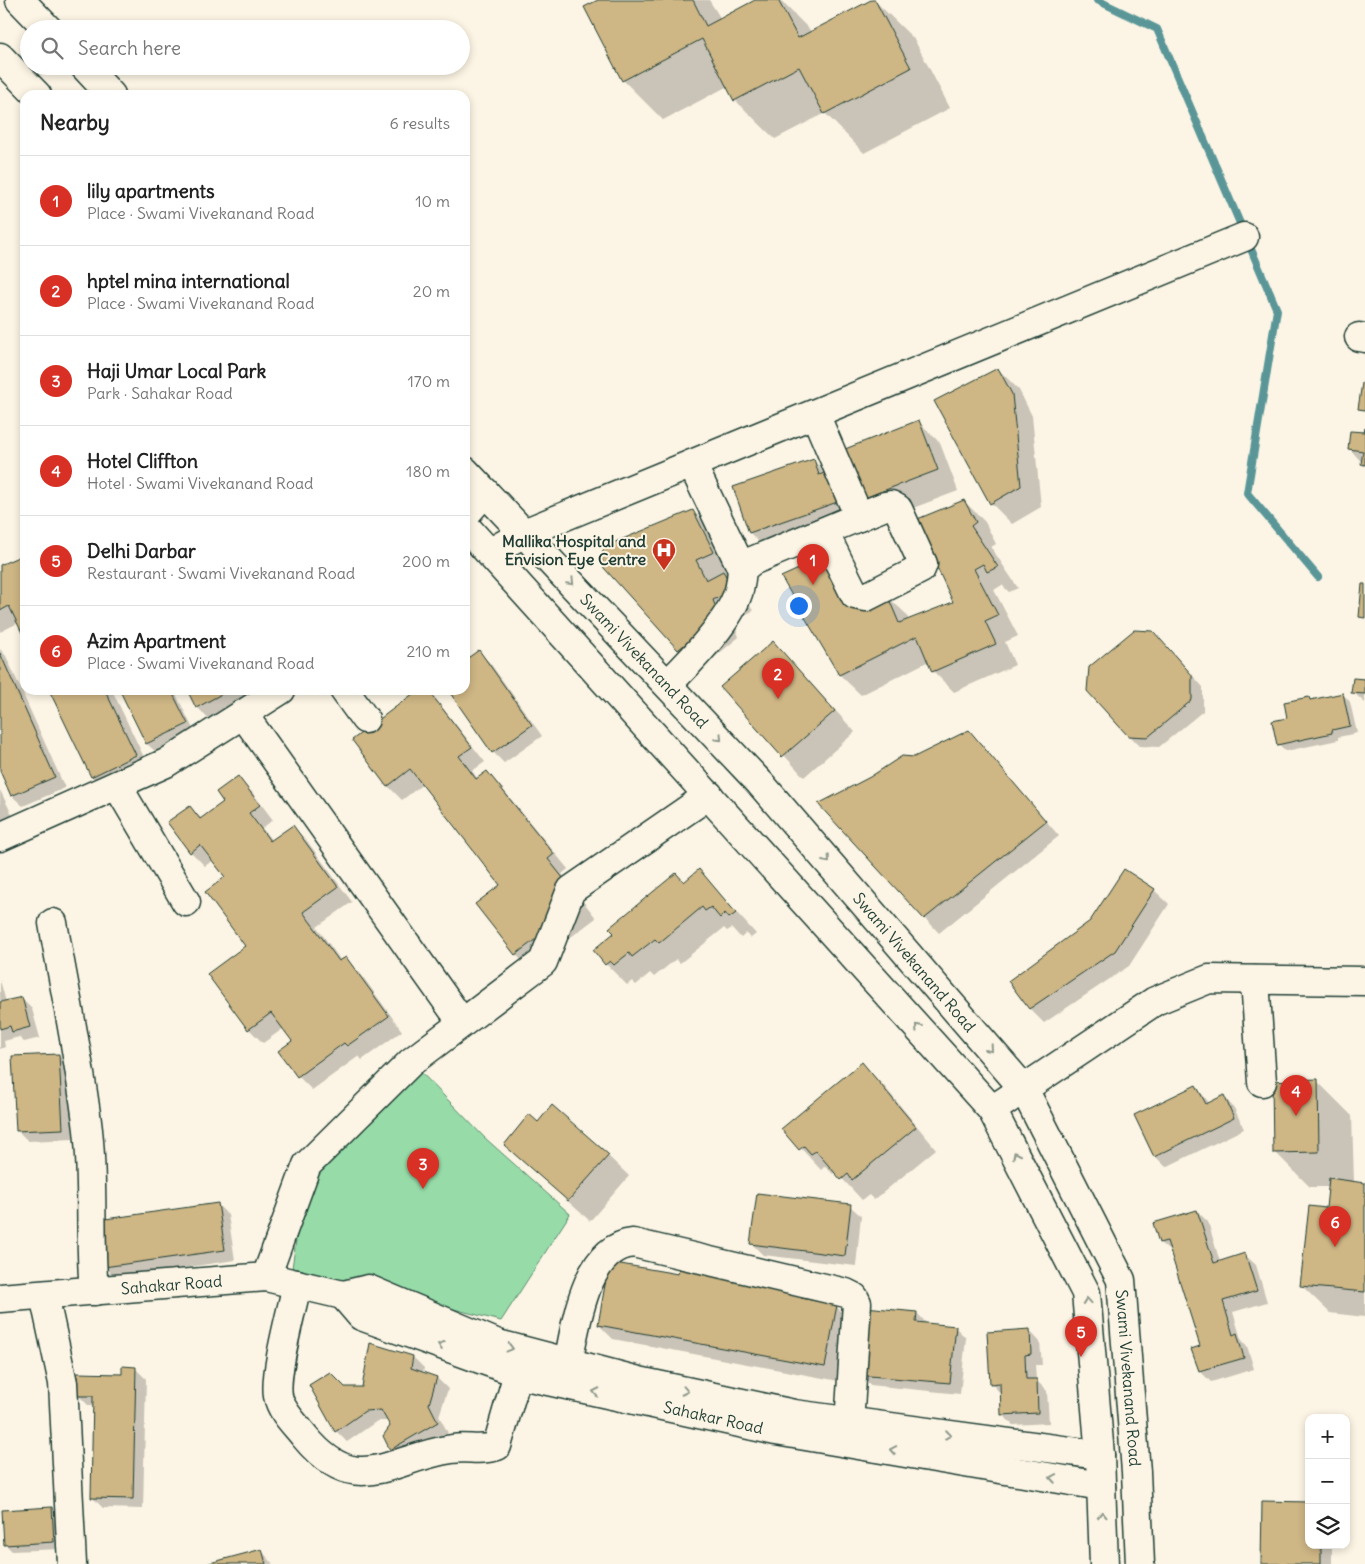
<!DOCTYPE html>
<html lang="en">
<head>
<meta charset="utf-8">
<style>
  :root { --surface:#fff; --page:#f2f2f2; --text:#222; --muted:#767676; --line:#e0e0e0; --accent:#d93025 }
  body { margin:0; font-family:Delius,sans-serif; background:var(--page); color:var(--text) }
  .controls { position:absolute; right:15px; bottom:15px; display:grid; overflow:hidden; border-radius:10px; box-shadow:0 2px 8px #0003 }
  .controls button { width:45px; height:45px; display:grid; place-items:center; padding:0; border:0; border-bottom:1px solid var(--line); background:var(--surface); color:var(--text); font:25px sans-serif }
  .you { position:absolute; left:798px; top:605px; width:18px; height:18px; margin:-12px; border:4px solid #fff; border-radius:50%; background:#1a73e8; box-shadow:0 0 0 8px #1a73e833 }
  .badge { display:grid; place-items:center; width:32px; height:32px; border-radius:50%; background:var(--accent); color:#fff; font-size:16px; font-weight:700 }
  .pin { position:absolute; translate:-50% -41px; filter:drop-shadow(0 1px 2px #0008) }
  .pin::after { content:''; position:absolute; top:26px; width:18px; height:15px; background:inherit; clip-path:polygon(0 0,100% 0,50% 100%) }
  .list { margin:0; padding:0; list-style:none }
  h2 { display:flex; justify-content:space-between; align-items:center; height:65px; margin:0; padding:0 20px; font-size:21px }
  h2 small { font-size:16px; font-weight:400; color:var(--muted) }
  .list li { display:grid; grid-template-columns:32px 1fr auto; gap:15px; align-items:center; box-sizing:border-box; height:90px; padding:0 20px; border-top:1px solid var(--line) }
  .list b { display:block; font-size:19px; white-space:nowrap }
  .list p { margin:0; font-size:16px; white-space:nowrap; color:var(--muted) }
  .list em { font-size:16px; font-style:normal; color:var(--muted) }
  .icon { flex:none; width:28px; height:28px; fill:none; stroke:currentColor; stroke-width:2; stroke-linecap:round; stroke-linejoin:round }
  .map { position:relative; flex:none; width:1365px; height:1564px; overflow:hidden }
  .search { position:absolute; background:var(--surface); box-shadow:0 2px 8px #0003; left:20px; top:20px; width:450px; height:55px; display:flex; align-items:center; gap:12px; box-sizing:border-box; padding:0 18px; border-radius:28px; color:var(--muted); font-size:19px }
  .panel { position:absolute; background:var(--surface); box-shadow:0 2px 8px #0003; left:20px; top:90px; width:450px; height:605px; border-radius:15px }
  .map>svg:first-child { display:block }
  .green { fill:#97dca8; stroke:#5b8c6e }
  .shadow { fill:#0003 }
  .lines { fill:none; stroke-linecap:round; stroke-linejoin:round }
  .stream { stroke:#5a9698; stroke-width:8 }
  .building { fill:#ceb685; stroke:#1f3d34 }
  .minor-casing { stroke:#1f3d34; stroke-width:31 }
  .major-casing { stroke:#1f3d34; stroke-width:31 }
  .minor { stroke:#fcf5e5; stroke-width:28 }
  .major { stroke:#fcf5e5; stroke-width:28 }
  .oneway { stroke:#8e998c }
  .labels { text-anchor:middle; stroke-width:4; stroke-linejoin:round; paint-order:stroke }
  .poi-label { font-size:16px; font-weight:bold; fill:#1f3d34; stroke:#fcf5e5; text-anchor:end }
  .street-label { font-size:16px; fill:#1f3d34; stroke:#fcf5e5 }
</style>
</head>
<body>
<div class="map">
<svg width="1365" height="1564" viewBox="0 0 1365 1564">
  <rect width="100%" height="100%" fill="#fcf5e5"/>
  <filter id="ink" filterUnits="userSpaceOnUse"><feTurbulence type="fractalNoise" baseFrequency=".02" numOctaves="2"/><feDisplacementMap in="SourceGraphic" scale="10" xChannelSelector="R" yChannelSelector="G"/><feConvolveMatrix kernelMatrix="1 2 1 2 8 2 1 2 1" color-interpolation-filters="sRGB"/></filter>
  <g filter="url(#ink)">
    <!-- green -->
    <path class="green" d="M411,1062l74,76 85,76 -69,107 -209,-53 15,-103z"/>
    <!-- shadow -->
    <path class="shadow" d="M601,0h108l12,19 37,-19h22l32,32 62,-32 40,39 36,69 -86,45 -39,-40 -50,26 -40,-39 -7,-14 -65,34 -40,-40z
      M998,369l21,21 13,26 9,91 -29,17 -21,-21 -55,-101z
      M919,422l21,21 18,48 -77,29h-15l-95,34 -21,-21 -16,-45 79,-28 14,14z
      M1365,434v32l-16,-18z
      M964,501l21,21 11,22 -5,3 27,41 -9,4 -7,-7 -8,5 24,46 -13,6 10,23 -61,27 -21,-21 -4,-10 -68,34 -21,-20 -57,-97 63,1 39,15 21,20 3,7 45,-18z
      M693,511l21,21 20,41 -8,3 17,17 10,18 -20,9 6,17 -40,33 -21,-20z
      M25,555v81l-7,-13 -18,9v-65z
      M773,642l82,90 -51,45 -82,-90z
      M1164,644l39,43v24l-44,36 -19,-1 -11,-11z
      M0,649l6,7 59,132 -42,18 -11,-10 -12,-28z
      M479,652l11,11 52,73 -38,27 -11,-11 -43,-62h15v-28z
      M1365,680v23l-12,-11z
      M51,690h61l38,80 -44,20 -14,-14z
      M125,690h49l20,41 -39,20 -8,-7 -25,-53z
      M188,690h72l-52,28 -11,-11z
      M420,690h7l11,12 47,60 -13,9 6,8 9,-7 14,15 67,82 -6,5 34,44 -66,50 -15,-14 -13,-68 -79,-102 -21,16 -14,-14z
      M1343,694l7,8 7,31 -19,4v3l-52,11 -8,-7 11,-25 20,-21 3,3z
      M969,731l90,105 -120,97 -14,-15 -11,-160z
      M238,778l14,14 21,28 -11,8 10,13 20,-15 15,15 45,61 -35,25 24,34 4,-3 15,15 42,58 -40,29 -3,-4 -47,34 -14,-14 -5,-35 -9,-13 -21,15 -14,-14 -2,-83 -20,-68 -14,-18 -8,6 -14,-14 -1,-44 12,11 23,-17z
      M0,790l20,41 -20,10z
      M699,871l57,63 -5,4 -5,-5 -5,5 -9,-10 -5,3 -3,-3 -44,35 -4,-4 -22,18 -4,-4 -14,12 -4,-4 -5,4 -21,-21 79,-81z
      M1154,890l15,14 -40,62 -85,57 -14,-14 -21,-28z
      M0,980l6,22 15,-4 11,11 8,29 -16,4 -5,-5 -15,4 1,6 -5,2z
      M59,1055l11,11 3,73 -45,2 -11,-11z
      M862,1064l21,21 53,64 -62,51 -5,-5 -7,5 -26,-28 -3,2 -8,-8 -4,4 -38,-41z
      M1317,1081l35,35 2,67 11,2v132l-35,-4 -29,-28 26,-76 2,-22h-19l-35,-35z
      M1196,1086l14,18 14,-7 10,11 10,21 -78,38 -11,-11z
      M538,1123l70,33 21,20 -39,45 -85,-76z
      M217,1204l11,11 7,45 -119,18 -11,-11z
      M850,1206l11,10 -5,50 -93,-11 -11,-11z
      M1197,1211l11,11 12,40 25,-7 11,10 11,37 -34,10 8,27 6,7 7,23 -43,13 -11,-11 1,-24 -29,-94 -12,-10 -5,-19z
      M678,1276l123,17 8,8 27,5 15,15 -12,60 -226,-42 -14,-14z
      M917,1313l11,12 27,2 11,11 -6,56 -90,-9 -10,-11z
      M1030,1331l10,11 2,23h-7l1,15 11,11 2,32 -36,2 -11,-11 -1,-20 -10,-11z
      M413,1357l11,11 -1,5 14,5 11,11 -9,27 9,17 -46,27 -11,-11v-23l-3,-5h-11l-30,21 -11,-11 9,-43 18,1z
      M135,1368l11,11 -3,130 -40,-1 -11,-11 2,-91h-5l-11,-11z
      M52,1508l7,7 1,34 -48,2 -7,-7z
      M1309,1545h23v19h-70z
      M261,1550l12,14h-62z"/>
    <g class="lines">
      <!-- stream -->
      <path class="stream" d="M1097,0l60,29 120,281 -30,183 71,84"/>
    </g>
    <!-- building -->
    <path class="building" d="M598,0h95l13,26 49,-26h23l20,38 73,-38h4l36,68 -87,46 -25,-47 -65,34 -32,-62 -80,42 -38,-74z
      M998,368l14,26 9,92 -31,18 -56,-103z
      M1362,383h3v27l-7,-1z
      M919,420l19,50 -79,30 -19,-49z
      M1365,428v37l-4,-1 2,-13 -15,-2 2,-18 14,1z
      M814,459l5,16 16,-6 11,30 -97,34 -16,-46z
      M964,500l12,22 -5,4 27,41 -11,5 -4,-8 -9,5 24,46 -13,6 11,23 -64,28 -15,-36 -78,39 -58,-98 44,-20 29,51 32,-16 13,31 54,-21 -38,-82z
      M693,510l21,42 -18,8 10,20 17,-9 11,19 -21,10 6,16 -41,34 -74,-82 -2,-8 1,-10 5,-5z
      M25,554v85l-16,-33 -9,5v-46z
      M1362,584h3v34l-6,-1z
      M1134,630l19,1 39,44v25l-44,37 -20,-1 -41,-45 2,-24z
      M773,641l62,70 -53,46 -62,-70z
      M479,650l53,75 -40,28 -44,-63h17v-30z
      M0,653l55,124 -44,19 -11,-25z
      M1353,678l12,1v15l-14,-1z
      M49,690h56l31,65 -45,22z
      M171,690l17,34 -42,20 -26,-53z
      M187,690h42l-33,18z
      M418,690h10l44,57 -13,9 17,23 11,-8 67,83 -6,5 35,44 -68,52 -40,-51 25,-19 -90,-116 -23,18 -35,-47z
      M1343,693l7,33 -18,4v3l-55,12 -5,-24 15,-3 -3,-16 25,-5 1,3z
      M969,730l77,91 -122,98 -106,-115 52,-27 32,-21 12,1z
      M238,776l22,29 -11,8 21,28 23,-16 45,62 -35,25 36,49 7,-4 43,59 -42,30 -3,-3 -47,34 -19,-26 14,-10 -21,-28 -23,17 -41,-56 38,-28 -40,-54 20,-15 -25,-32 -10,8 -23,-31 23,-16 10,13 23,-17 -7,-10z
      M699,869l37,44 -7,5 -4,-5 -5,5 -9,-11 -6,4 -3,-4 -43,36 -4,-4 -23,18 -3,-4 -15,12 -4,-4 -5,4 -12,-15 21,-17 -5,-5 67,-55 8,9z
      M1124,869l31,20 -40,62 -86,58 -21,-28 82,-60z
      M22,997l8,30 -18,5 -2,-6 -10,3v-27z
      M59,1054l4,75 -47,2 -4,-75z
      M862,1062l54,65 -64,53 -4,-6 -7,6 -25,-29 -5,3 -7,-8 -5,4 -18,-21z
      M1318,1079l1,73 -46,1 -1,-72z
      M1196,1085l10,19 18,-9 10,23 -80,39 -20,-42z
      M552,1105l57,50 -41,46 -64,-56 25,-31 9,8z
      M1329,1178l36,5v109l-65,-6 9,-80 17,2z
      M757,1193l94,11 -6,52 -95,-12z
      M218,1203l7,47 -121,17 -6,-47z
      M1197,1210l17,53 31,-10 12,38 -34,10 10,34 4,-2 7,25 -45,13 -8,-22 9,-3 -33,-105 -8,2 -6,-20z
      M609,1262l69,12 1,-5 123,23 -1,6 36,7 -12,62 -227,-42z
      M865,1307l52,5 -1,10 40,4 -6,57 -92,-8z
      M1030,1329l1,25 -6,1 1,24h11l1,34 -37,2 -1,-32 -10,1 -3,-52z
      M370,1343l43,13 -2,12 26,9 -8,27 9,18 -48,28 -7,-14 7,-10 -9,-16 -16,1 -30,21 -26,-47 21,-13 15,15h17z
      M122,1366l14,1 -3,132 -42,-1 2,-102h-16v-23l45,1z
      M1262,1501l47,1v43h12v19h-60z
      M52,1507l2,35 -50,3 -2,-35z
      M262,1549l4,15h-60z"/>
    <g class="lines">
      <!-- minor casing -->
      <g class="minor-casing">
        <g id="minor">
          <path d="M1359,337l6,1"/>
          <path d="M815,414l44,103"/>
          <path d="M692,464l50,105"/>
          <path d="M465,515l20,-23"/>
          <path d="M491,552l33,-19 720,-296"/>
          <path d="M668,684c22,-22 59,-60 69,-88 4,-9 4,-18 5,-27l10,-8 133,-55 6,-1 7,4 25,55 -2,5 -55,28 -11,-2 -31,-63"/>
          <path d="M344,690l21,29"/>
          <path d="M243,714l218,307"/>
          <path d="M117,785l69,117"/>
          <path d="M0,837l166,-74 115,-73"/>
          <path d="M53,923c12,69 27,138 35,207 6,54 1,108 6,161"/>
          <path d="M1255,980l7,102"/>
          <path d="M992,1110l163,-109 54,-22 156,2"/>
          <path d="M266,1277l41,-112 104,-103 132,-100 28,-72 138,-95"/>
          <path d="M297,1284c-5,26 -23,88 -19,112 3,16 18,29 27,41 52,63 84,21 147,12 17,-3 27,3 45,-3l21,-73"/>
          <path d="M44,1295l19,88 9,181"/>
          <path id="s1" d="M343,1295l18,21 169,61 246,54 325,55"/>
          <path id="s2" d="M0,1298l266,-21 77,18 25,-6 130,55 145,38 151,32 306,41"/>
          <path d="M568,1363c8,-38 17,-115 65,-120l213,50 8,4 3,6 -9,136"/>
        </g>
      </g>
      <!-- major casing -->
      <g class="major-casing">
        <g id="major">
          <path d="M20,0l28,29"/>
          <path d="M0,57l37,38"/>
          <path d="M84,66l27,29"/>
          <path id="s3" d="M465,471l295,312 264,306 97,191 15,192 4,92"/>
          <path d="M465,526l527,584 94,183 14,162 4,109"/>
        </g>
      </g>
      <!-- minor -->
      <use href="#minor" class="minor"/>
      <!-- major -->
      <use href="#major" class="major"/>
    </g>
    <!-- one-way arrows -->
    <defs><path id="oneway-chevron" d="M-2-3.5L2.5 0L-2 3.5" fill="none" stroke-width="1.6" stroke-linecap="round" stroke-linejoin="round" transform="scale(1.25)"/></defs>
    <g class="oneway">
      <use href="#oneway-chevron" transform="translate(571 582) rotate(46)"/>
      <use href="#oneway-chevron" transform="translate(719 738) rotate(47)"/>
      <use href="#oneway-chevron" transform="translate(827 860) rotate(49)"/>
      <use href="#oneway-chevron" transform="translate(918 1027) rotate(-132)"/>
      <use href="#oneway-chevron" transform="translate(990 1049) rotate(49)"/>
      <use href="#oneway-chevron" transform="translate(1016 1155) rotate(-117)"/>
      <use href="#oneway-chevron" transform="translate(1087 1301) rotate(-95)"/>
      <use href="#oneway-chevron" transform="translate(441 1345) rotate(-160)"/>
      <use href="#oneway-chevron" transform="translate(510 1348) rotate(15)"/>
      <use href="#oneway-chevron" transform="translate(685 1391) rotate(12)"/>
      <use href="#oneway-chevron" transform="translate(596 1392) rotate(-168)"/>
      <use href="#oneway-chevron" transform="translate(948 1435) rotate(8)"/>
      <use href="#oneway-chevron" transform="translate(893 1450) rotate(-170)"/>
      <use href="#oneway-chevron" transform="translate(1053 1478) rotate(-170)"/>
      <use href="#oneway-chevron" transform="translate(1102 1515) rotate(-93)"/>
    </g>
  </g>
  <!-- icons -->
  <defs>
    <g id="hospital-pin" transform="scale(1.25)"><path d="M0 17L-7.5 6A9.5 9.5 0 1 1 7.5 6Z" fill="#c8321e" stroke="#fcf5e5"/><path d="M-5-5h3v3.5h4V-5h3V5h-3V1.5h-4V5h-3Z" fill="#fff"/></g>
  </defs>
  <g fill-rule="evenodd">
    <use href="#hospital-pin" x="664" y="550"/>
  </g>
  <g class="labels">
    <!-- poi labels -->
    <g class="poi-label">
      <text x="646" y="547">Mallika Hospital and<tspan x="646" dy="18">Envision Eye Centre</tspan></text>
    </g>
    <!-- street labels -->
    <g class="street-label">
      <text dy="6" stroke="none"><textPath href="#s3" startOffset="261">Swami Vivekanand Road</textPath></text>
      <text dy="6" stroke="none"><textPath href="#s3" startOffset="666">Swami Vivekanand Road</textPath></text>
      <text dy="6" stroke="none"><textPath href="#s2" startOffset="172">Sahakar Road</textPath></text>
      <text dy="6" stroke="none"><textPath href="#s3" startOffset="1146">Swami Vivekanand Road</textPath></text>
      <text dy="6" stroke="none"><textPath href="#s1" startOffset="395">Sahakar Road</textPath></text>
    </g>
  </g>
</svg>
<div class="controls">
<button>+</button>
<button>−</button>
<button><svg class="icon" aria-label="layers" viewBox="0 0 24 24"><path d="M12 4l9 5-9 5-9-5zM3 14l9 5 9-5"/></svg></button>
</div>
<div class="you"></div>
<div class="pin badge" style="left:813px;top:585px">1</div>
<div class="pin badge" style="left:778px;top:699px">2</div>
<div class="pin badge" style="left:423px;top:1189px">3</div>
<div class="pin badge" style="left:1296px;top:1116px">4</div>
<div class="pin badge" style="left:1081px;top:1357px">5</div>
<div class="pin badge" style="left:1335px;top:1247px">6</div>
<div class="search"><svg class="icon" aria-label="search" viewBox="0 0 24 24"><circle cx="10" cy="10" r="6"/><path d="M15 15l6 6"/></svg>Search here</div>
<section class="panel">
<h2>Nearby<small>6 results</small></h2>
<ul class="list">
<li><span class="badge">1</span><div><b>lily apartments</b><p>Place · Swami Vivekanand Road</p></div><em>10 m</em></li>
<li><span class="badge">2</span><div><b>hptel mina international</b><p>Place · Swami Vivekanand Road</p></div><em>20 m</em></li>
<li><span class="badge">3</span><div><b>Haji Umar Local Park</b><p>Park · Sahakar Road</p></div><em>170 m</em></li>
<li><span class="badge">4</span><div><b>Hotel Cliffton</b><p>Hotel · Swami Vivekanand Road</p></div><em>180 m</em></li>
<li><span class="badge">5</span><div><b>Delhi Darbar</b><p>Restaurant · Swami Vivekanand Road</p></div><em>200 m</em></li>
<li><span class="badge">6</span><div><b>Azim Apartment</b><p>Place · Swami Vivekanand Road</p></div><em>210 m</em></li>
</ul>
</section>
</div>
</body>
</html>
